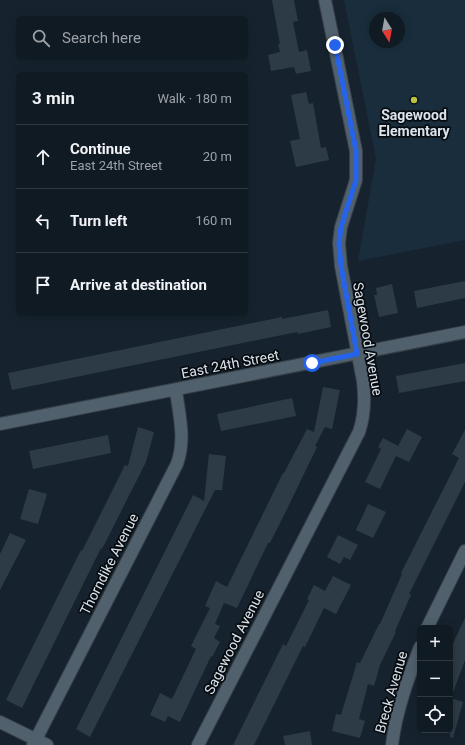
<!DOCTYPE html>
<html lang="en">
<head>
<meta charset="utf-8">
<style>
  :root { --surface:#101a22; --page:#19232a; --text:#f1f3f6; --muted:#9ca1a5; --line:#303840 }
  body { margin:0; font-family:Roboto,sans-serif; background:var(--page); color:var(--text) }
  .controls { position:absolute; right:12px; bottom:12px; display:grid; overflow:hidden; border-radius:6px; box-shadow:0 2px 10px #0003 }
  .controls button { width:36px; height:36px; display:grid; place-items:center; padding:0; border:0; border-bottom:1px solid var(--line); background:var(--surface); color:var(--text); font:20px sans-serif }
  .compass { position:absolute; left:369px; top:12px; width:36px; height:36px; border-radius:50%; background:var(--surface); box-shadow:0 2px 10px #0003; rotate:169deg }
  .stop { position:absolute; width:12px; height:12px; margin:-9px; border:3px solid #2563eb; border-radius:50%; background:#fff }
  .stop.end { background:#2563eb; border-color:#fff; box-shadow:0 1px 4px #0008 }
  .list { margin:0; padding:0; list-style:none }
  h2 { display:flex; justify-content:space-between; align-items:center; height:52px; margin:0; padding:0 16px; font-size:17px }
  h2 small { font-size:13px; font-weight:400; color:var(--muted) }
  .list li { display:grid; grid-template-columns:26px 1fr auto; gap:12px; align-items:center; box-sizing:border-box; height:64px; padding:0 16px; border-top:1px solid var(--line) }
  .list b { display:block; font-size:15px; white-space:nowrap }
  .list p { margin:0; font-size:13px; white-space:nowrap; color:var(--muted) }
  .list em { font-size:13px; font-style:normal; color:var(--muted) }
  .icon { flex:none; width:22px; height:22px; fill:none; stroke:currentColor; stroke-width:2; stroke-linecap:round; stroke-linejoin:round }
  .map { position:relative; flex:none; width:465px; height:745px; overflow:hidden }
  .search { position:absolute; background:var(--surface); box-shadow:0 2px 10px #0003; left:16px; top:16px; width:232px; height:44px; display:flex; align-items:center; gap:10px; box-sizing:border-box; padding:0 14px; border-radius:6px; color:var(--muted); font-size:15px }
  .panel { position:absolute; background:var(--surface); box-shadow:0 2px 10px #0003; left:16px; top:72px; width:232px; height:244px; border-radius:6px }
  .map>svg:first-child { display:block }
  .built { fill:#192d3c; fill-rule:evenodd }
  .building { fill:#2d3b47 }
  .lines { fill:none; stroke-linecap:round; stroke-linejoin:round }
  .minor-casing { stroke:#374049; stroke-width:14 }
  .minor { stroke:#51606d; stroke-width:12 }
  .route { stroke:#2563eb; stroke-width:5 }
  .poi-dot { fill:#b8c147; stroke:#070c11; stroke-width:1.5 }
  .labels { text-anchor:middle; stroke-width:3.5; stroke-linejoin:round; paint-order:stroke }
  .poi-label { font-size:14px; font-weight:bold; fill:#dbe3eb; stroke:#070c11 }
  .street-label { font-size:14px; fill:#dbe3eb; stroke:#070c11 }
</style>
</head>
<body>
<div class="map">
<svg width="465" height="745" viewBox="0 0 465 745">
  <rect width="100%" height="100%" fill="#16232e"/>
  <!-- built -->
  <path class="built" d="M344,0h121v240l-107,21 18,-102zM375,18h24v24h-24z"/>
  <!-- building -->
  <path class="building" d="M272,0h22l4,21 -5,1 6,30 8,-2 4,21 -15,3 -2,-7 -23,4 -3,-16 12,-3 -2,-8h2z
    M306,92l3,12 4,-1 8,45 5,-1 3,13 -33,7 -6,-26 10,-2 -9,-44z
    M465,281v17l-48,10 -3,-17z
    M392,284l6,29 -19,4 -5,-22h3l-1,-7z
    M328,310l3,17 -33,7 -1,-2 -285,58 -4,-17 274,-56v2z
    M465,363v18l-66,12 -3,-17z
    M323,387l17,3 -8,39 -7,-2 -10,19 2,1 -29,60 -18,36h-2l-31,65 -13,-5 -9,21 5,2 -6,12 6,4 -8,15 -1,-1 -31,66 -12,-6 -3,6 -15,-7 10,-22 12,6 24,-50 -5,-3 19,-38 -5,-2 11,-25 11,6 56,-114h1l23,-44 7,3z
    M292,398l4,18 -75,15 -4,-17z
    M138,427l16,5 -8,30 -44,87 -1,-1 -79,160 -16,-8 75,-150 1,1 43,-86 3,1z
    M407,429l15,8 -13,25 -13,-6 -16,33 -15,-7 16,-33 -3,-2 5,-9 15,8z
    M465,430v52l-56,112 2,1 -16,36 1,1 -16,33 -6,21 -6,-2 -9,35 6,2 -5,17 -28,-7 4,-17 5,1 16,-53 3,1 19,-39h1l22,-50 -1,-1 58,-115 -7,-4z
    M108,435l3,18 -78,16 -4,-18z
    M209,454l17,2 -4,34h-7l-125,247 -14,-8 117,-234 11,6z
    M29,489l18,5 -9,30 -18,-5z
    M368,504l18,8 -13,26 -17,-8z
    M10,533l16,7 -26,50v-36z
    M338,535l20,10 -8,15 -6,-3 -4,7 -13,-7z
    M333,576l18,9 -15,29 -12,-6 -19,39 -2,-1 -49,99h-21l50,-101 3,2 23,-46 -2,-1 7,-14 11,6z
    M465,618v42l-14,38 12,4 -10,36 -3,-1v-85l5,-13z
    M310,731l2,14h-27l-2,-9z"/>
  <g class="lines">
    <!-- minor casing -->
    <g class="minor-casing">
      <path id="minor" d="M0,424l465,-92
        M427,628l38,-77
        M0,722l47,23
        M33,745l144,-281c9,-25 2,-49 -1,-74
        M198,745l161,-313c6,-17 6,-34 4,-51l-22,-115 -2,-23 2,-16 15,-47v-29l-31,-151
        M392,745c4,-34 16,-66 28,-98"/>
    </g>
    <!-- minor -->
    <use href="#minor" class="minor"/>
  </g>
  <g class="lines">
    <!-- route -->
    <path class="route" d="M312,363l45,-9 -16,-88 -2,-23 2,-16 15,-47v-29l-21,-106"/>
  </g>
  <!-- markers -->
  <circle class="poi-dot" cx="414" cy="100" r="4"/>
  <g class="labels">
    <!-- poi labels -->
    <g class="poi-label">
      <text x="414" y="120">Sagewood<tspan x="414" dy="16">Elementary</tspan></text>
    </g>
    <!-- street labels -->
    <g class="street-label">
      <text transform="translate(368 339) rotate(80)" y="5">Sagewood Avenue</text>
      <text transform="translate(230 364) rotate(-11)" y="5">East 24th Street</text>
      <text transform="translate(109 564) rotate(-63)" y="5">Thorndike Avenue</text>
      <text transform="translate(234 642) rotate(-63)" y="5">Sagewood Avenue</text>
      <text transform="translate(391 692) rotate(-74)" y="5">Breck Avenue</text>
    </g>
  </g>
</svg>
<div class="controls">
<button>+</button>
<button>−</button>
<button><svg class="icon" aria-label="locate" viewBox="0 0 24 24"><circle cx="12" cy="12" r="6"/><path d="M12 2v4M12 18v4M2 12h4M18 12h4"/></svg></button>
</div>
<svg class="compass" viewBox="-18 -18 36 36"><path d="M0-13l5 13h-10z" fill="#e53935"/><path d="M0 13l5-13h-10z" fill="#9ca1a5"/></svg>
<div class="stop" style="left:312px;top:363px"></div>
<div class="stop end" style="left:335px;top:45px"></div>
<div class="search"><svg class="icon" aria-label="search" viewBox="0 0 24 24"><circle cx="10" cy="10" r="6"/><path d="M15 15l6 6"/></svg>Search here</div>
<section class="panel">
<h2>3 min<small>Walk · 180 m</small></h2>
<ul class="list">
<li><svg class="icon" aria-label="ahead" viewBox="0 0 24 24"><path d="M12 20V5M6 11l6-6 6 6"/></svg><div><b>Continue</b><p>East 24th Street</p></div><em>20 m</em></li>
<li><svg class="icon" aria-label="left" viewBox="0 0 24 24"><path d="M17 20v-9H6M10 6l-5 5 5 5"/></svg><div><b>Turn left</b></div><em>160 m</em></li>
<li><svg class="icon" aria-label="arrive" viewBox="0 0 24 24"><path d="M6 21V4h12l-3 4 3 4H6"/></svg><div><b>Arrive at destination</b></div></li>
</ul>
</section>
</div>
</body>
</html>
